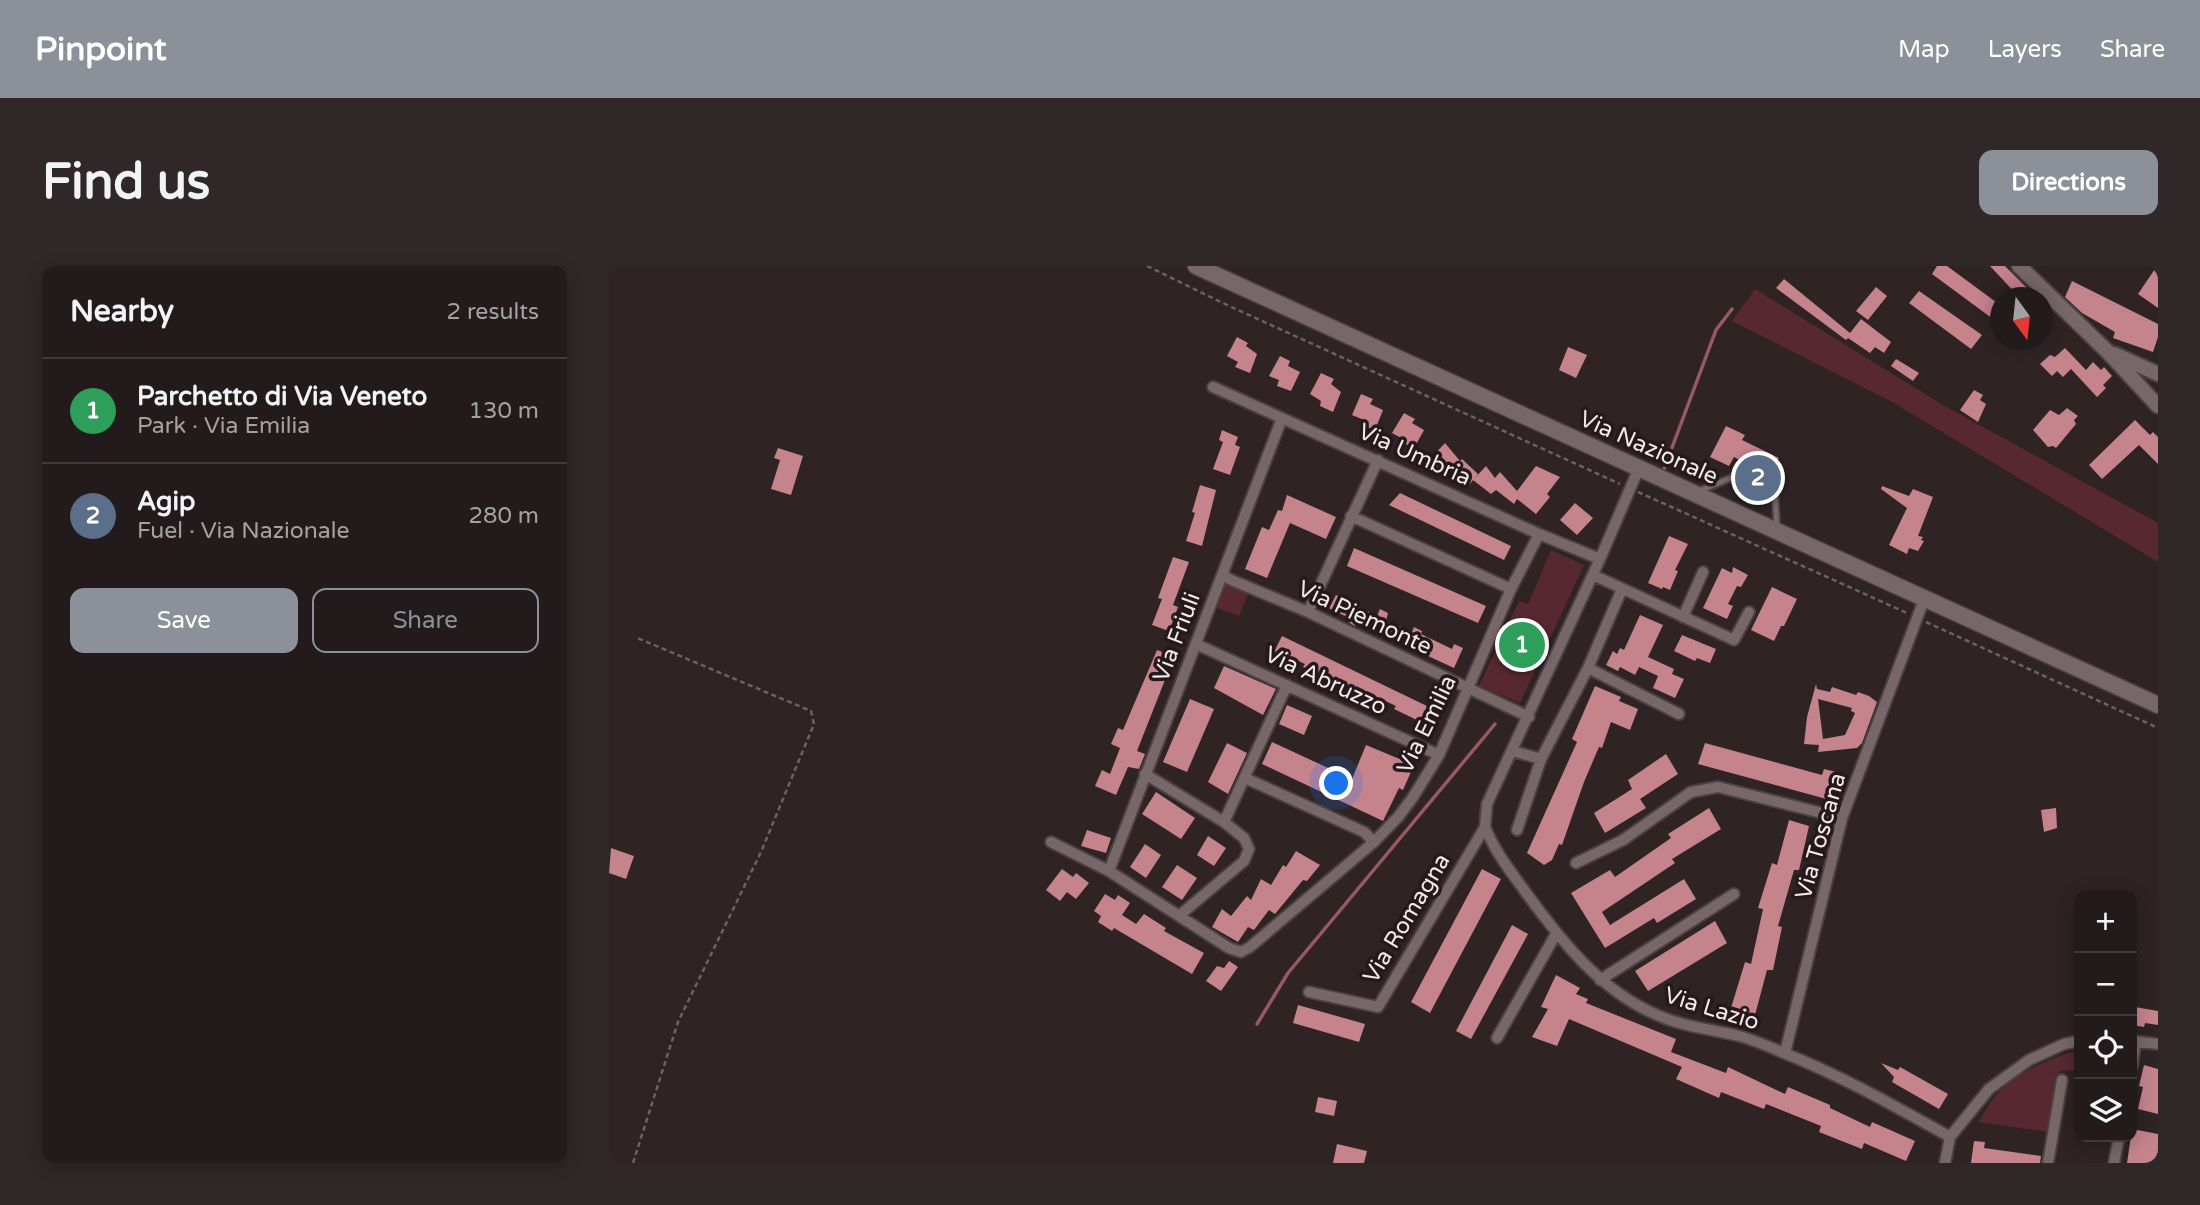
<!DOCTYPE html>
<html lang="en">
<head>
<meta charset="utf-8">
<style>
  :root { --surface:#231a1b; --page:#2f2728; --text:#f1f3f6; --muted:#a3a1a3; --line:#40383a; --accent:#8c9099 }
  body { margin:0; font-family:"Varela Round",sans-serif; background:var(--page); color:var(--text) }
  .controls { position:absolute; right:21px; bottom:21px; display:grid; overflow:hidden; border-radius:14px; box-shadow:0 4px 18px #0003 }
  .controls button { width:63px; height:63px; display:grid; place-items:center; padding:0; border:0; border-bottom:2px solid var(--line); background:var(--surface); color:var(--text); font:35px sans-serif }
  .compass { position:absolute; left:1381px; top:21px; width:63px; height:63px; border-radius:50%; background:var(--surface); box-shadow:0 4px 18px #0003; rotate:165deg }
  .you { position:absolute; left:728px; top:518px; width:24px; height:24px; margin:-18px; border:5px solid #fff; border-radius:50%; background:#1a73e8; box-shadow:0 0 0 10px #1a73e833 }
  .badge { display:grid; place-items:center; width:46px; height:46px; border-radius:50%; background:var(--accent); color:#fff; font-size:23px; font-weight:700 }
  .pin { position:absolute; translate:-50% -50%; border:4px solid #fff; box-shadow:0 2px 7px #0006 }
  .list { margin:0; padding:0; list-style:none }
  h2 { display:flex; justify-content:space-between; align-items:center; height:91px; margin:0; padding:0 28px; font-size:30px }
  h2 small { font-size:23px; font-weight:400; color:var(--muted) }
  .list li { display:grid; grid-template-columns:46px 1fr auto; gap:21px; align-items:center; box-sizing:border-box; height:105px; padding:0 28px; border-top:2px solid var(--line) }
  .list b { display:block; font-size:26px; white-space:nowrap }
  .list p { margin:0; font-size:23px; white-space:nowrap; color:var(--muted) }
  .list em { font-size:23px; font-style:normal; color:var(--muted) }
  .actions { display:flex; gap:14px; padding:21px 28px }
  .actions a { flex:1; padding:16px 0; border:2px solid var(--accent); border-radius:14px; text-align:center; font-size:24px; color:var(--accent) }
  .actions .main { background:var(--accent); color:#fff }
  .icon { flex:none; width:38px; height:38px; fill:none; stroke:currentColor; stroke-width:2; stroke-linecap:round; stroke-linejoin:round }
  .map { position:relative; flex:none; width:1549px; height:897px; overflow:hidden; border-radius:14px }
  header { display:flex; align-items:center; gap:42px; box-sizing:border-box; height:98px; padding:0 35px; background:var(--accent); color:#fff }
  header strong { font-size:33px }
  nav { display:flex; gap:38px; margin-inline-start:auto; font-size:24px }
  .intro { display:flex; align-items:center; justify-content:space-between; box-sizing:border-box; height:168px; padding:0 42px }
  h1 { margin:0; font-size:49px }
  .button { padding:18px 32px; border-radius:14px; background:var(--accent); color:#fff; font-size:24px; font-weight:700 }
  main { display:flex; gap:42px; padding:0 42px }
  aside { flex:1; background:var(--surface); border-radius:14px; box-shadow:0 4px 18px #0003 }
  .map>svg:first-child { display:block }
  .green { fill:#572831 }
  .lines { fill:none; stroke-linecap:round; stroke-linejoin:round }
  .stream { stroke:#975962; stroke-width:3.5 }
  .building { fill:#c5838c; fill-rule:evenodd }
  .service-casing { stroke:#4c4142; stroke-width:9 }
  .minor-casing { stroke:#4c4142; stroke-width:14 }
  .tertiary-casing { stroke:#4c4142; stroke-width:18 }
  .secondary-casing { stroke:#4c4142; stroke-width:19 }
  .path { stroke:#6d6263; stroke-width:2.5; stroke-dasharray:5 3.5; stroke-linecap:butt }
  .service { stroke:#776769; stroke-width:5 }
  .minor { stroke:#776769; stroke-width:10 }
  .tertiary { stroke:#776769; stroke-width:14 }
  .secondary { stroke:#776769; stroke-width:16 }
  .labels { text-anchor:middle; stroke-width:7; stroke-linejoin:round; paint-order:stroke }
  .street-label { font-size:23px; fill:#f2e9ea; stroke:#25191b }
</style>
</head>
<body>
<header>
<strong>Pinpoint</strong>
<nav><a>Map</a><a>Layers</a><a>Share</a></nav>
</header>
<div class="intro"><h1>Find us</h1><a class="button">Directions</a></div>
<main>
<aside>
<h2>Nearby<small>2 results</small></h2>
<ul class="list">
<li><span class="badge" style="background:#2e9e5b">1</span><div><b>Parchetto di Via Veneto</b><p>Park · Via Emilia</p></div><em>130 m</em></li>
<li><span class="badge" style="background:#5c6f8a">2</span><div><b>Agip</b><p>Fuel · Via Nazionale</p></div><em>280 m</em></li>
</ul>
<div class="actions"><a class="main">Save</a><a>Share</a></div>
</aside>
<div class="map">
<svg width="1549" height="897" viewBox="0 0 1549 897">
  <rect width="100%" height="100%" fill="#2f2324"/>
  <!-- green -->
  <path class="green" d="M1146,23l188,116 215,118v39l-264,-159 -162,-82z
    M942,284l33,15 -64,138 -41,-17 40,-85 9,3z
    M616,318l23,10 -9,22 -24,-9z
    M1470,785v19l-20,1 -11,61 -70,-10c5,-7 10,-16 15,-23 18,-24 58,-43 86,-48z"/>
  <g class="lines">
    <!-- stream -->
    <path class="stream" d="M1055,203l52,-139 16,-21
      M648,758l31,-51 207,-249"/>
  </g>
  <!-- building -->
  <path class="building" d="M1328,0h10l53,39v5l-7,9 -61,-45z
    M1381,0h15l22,22 -8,9z
    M1548,0h1v42l-20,-14z
    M1175,13l66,54 11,-14 30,23 -7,11 -9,-6 -5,6 -22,-15 -2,2 -70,-52z
    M1463,15l86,43v13l-5,15 -40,-14 2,-6 -33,-19 -17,-16z
    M1267,21l11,9 -19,24 -12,-9z
    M1310,25l63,44 -11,14 -62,-46z
    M628,71l11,6 -2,3 11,8 -7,19 -15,-6 3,-5 -11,-6z
    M959,81l19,8 -11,23 -17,-8z
    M1456,82l21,22 7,-8 8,8 3,-3 8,9 -9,9 3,3 -9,9 -26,-28 -8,8 -6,-6 -5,5 -12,-12 10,-9 5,2z
    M671,90l10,5 -2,5 12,6 -9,19 -14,-5 2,-6 -10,-4z
    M1287,93l23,14 -6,8 -22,-15z
    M712,107l13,6 -3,5 10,8 -8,20 -13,-6 1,-5 -11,-7z
    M1365,124l9,5 -3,5 6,4 -8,18 -18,-12z
    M752,128l12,5 -3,5 13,6 -8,20 -14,-5 3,-5 -12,-5z
    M1458,142l11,8 -4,4 2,4 -20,24 -3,-2 -5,1 -15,-17 17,-20 9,5z
    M795,147l11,6 -3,4 12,7 -10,18 -13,-6 2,-3 -11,-6z
    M1526,154l15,15 3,-3 5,5v27l-19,-19 -37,34 -13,-14z
    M1117,160l19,9 -3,5 37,18 -14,28 -18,-8 6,-11 -19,-10 -5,9 -19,-9z
    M613,164l16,7 -3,8 5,2 -10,28 -17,-6 10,-27 -4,-2z
    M836,177l15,18 2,-2 16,15 -9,11 -19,-16 -7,3 -14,-12z
    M169,182l25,8 -12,39 -20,-6 9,-29 -6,-2z
    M877,200l9,12 5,-6 17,19 19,-25 24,11 -13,17 3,3 -14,17 -19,-15 -3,5 -18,-14 -5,4 -18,-14z
    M591,219l16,5 -14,56 -16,-5 9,-28 -3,-1z
    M1273,220l27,10 4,-7 20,8 -15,39 5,1 -2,3 3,1 -6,10 -9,-3 -2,6 -18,-9 18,-37 -26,-19z
    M791,227l111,53 -7,14 -115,-55z
    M678,229l49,22 -10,22 -36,-16 -23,55 -22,-9 17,-42 7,3 9,-20 4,1z
    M966,237l18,15 -16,17 -17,-15z
    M1060,270l19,8 -13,26 3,1 -8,19 -7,-3 -1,2 -14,-6z
    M745,282l132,58 -8,17 -131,-57z
    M564,291l16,5 -16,43 5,2 -9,24 -17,-6 10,-26 -4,-1z
    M1124,301l15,8 -7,12 -4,-1 -9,18 5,2 -6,13 -24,-11 19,-40 10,5z
    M1163,321l25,12 -13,27h-3l-7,15 -23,-11z
    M727,329l41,21 3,-7 8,4 -2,8 26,11 2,-5 8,4 -1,3 31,15 2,-5 9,4 -9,20 -97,-45 -2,3 -7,-4 1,-4 -20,-10z
    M1031,349l23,10 -15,32 26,12 -2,5 12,5 -9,19 -22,-10 5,-12 -19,-9 -4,8 -15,-8 -2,4 -12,-6 7,-14 4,3 3,-6 4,2z
    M1073,369l34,14 -6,14 -13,-5 -2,3 -21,-10z
    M673,370l149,72 -8,15 -29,-14 2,-3 -21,-10 -2,5 -70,-34 2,-3 -19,-9 -2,5 -11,-6z
    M548,384l17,7 -37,94 8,3 -6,15 -11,-2 -12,28 -21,-9 7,-16 8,4 10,-26 -9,-4 7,-16 5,2z
    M615,400l52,23 -13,26 -49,-27z
    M1207,418l1,5 13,3 2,-5 24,8 2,-3 11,4 8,6 -15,41 -5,5 -39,4 1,-7 -15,-1 3,-27zM1209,433l34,9 -1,3 4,2 -10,22 -22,4z
    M986,420l26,11 -2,4 19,8 -8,21 -19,-8 -9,26 -3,-1 -15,35 -22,63 -3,-1 -7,16 -8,5 -17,-12 50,-111 -5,-3z
    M581,433l24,10 -27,63 -24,-10z
    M678,439l25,11 -8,19 -25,-11z
    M663,476l80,37 14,-34 48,20 -11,25 -4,-2 -16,33 -121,-57z
    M618,477l20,10 -19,41 -20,-12z
    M1096,477l117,32 2,-6 12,3 -6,28 -132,-36z
    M1057,488l12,20 -38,25 6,9 -41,25 -11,-20 38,-24 -4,-9z
    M547,526l39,26 -14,21 -39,-25z
    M1100,542l12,21 -49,30 3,4 -73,49 8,13 74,-46 12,20 -39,24 -3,-5 -49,30 -34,-55 39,-23 5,7 56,-39 -3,-4z
    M1447,542l1,20 -13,4 -3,-22z
    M1180,554l20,6 -10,44h-5l-16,56 4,1 -9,43h-6l-12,45 -24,-7 14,-46 6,2 12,-55 -5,-1 14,-45 5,2z
    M478,564l24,8 -5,15 -25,-7z
    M599,570l18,12 -12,18 -17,-11z
    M536,578l16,11 -15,23 -16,-11z
    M2,582l23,8 -8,23 -17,-6z
    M687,585l24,14 -13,16 -4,-1 -28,34 -6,-4 -15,20 -6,-3 -10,15 -26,-15 10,-18 9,7 16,-20 4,4 10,-21 10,6 12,-20 3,2z
    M568,599l20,13 -15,22 -20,-13z
    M453,603l11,8 3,-4 13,10 -13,16 -9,-7 -7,9 -14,-11z
    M873,603l19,10 -71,134 -19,-11z
    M496,628l10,6 3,-5 12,8 -8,12 14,9 8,-10 22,14 -2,3 40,22 -12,21 -78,-46 -2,3 -14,-9 3,-6 -7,-5z
    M1106,655l12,22 -79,48 -13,-20z
    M903,659l16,9 -57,105 -15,-8z
    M620,695l9,6 -17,24 -15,-10 11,-15 7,2z
    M947,709l24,13 -4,6 12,5 -2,4 90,36 -5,13 55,21 2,-6 57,27 3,-7 42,18v3l40,19 2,-5 43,19 -9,20 -42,-18 -2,6 -43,-17 2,-6 -55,-22 -2,5 -43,-17 -2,6 -43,-19 6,-12 -113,-48 -12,27 -25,-9 16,-28 -7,-2z
    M689,739l67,19 -6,18 -66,-19z
    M1526,741l23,4v14l-13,-2 -1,4 -12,-2z
    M1272,797l17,7 2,-3 48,27 -9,15 -47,-27 2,-5z
    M1535,799l14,4v45l-20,-5 5,-22 -4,-1z
    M709,831l19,4 -3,15 -19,-4z
    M1523,863l26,5v29h-31z
    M1365,875l11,1 -1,6 57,8 -1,7h-69z
    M728,878l30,7 -3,12h-31z"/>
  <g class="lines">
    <!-- service casing -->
    <g class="service-casing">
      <path id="service" d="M1090,225l34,-14 42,20 2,30"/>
    </g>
    <!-- minor casing -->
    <g class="minor-casing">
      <path id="minor" d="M604,121l326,147 61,25
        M742,250l160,73
        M614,308l6,5 79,33 221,105
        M984,309l141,65 15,-28
        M699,346l70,-152
        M1074,351l20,-45
        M587,378l243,111
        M979,402l91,46
        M903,485l29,8 47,-91 34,-79
        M536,508l79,48 20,16 5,11 -5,12 -64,54
        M636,512l119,54 10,10
        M615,556l63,-137
        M876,561c10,25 26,45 42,67 35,48 74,97 130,121 27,12 54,14 82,21 15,4 31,11 45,17 58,23 112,54 166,84
        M908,564l24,-71
        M442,576l58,29 120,77 12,4 9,-5 124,-105 25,-26 14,-19 26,-42 72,-166 28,-55
        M967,597l47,-23 68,-48 27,-5 124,31
        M500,605l173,-453
        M991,714l134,-86
        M700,726l69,15 107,-180 2,-23 113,-245 39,-91
        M888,772l59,-104
        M1523,775l26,3
        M1176,787l57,-235 83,-221
        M1523,800l4,-25
        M1336,897l5,-26 39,-48 40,-29 35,-16 15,-3
        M1439,897l14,-83
        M1505,897l5,-26"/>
    </g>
    <!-- tertiary casing -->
    <g class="tertiary-casing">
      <path id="tertiary" d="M1410,0l89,86 50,54
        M1505,88l44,20"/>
    </g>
    <!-- secondary casing -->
    <g class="secondary-casing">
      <path id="secondary" d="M587,0l962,439"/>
    </g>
    <!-- path -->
    <path class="path" d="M538,0l80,39 393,179
      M1029,226l269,121
      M1317,356l232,106
      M24,897l45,-141 83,-170 53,-128 -3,-13 -176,-74"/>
    <!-- service -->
    <use href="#service" class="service"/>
    <!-- minor -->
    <use href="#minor" class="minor"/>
    <!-- tertiary -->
    <use href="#tertiary" class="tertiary"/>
    <!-- secondary -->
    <use href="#secondary" class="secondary"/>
  </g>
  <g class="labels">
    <!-- street labels -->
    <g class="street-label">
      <text transform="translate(1040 181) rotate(24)" y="8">Via Nazionale</text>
      <text transform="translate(806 188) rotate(24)" y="8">Via Umbria</text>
      <text transform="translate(756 351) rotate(25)" y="8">Via Piemonte</text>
      <text transform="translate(567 371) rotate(-69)" y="8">Via Friuli</text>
      <text transform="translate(717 414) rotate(25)" y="8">Via Abruzzo</text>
      <text transform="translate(817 458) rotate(-64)" y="8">Via Emilia</text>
      <text transform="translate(1211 570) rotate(-74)" y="8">Via Toscana</text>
      <text transform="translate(797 652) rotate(-59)" y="8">Via Romagna</text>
      <text transform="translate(1103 742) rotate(17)" y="8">Via Lazio</text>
    </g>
  </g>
</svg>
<div class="controls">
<button>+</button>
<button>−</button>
<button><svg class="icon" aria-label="locate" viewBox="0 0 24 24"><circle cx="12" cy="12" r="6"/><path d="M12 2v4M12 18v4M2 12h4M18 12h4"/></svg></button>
<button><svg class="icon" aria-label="layers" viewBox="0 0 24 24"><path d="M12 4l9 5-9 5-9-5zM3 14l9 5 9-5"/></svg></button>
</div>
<svg class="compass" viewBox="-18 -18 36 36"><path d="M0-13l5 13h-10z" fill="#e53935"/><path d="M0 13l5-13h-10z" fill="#a3a1a3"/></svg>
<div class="you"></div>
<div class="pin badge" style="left:913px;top:379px;background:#2e9e5b">1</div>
<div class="pin badge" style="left:1149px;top:212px;background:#5c6f8a">2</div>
</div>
</main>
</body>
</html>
